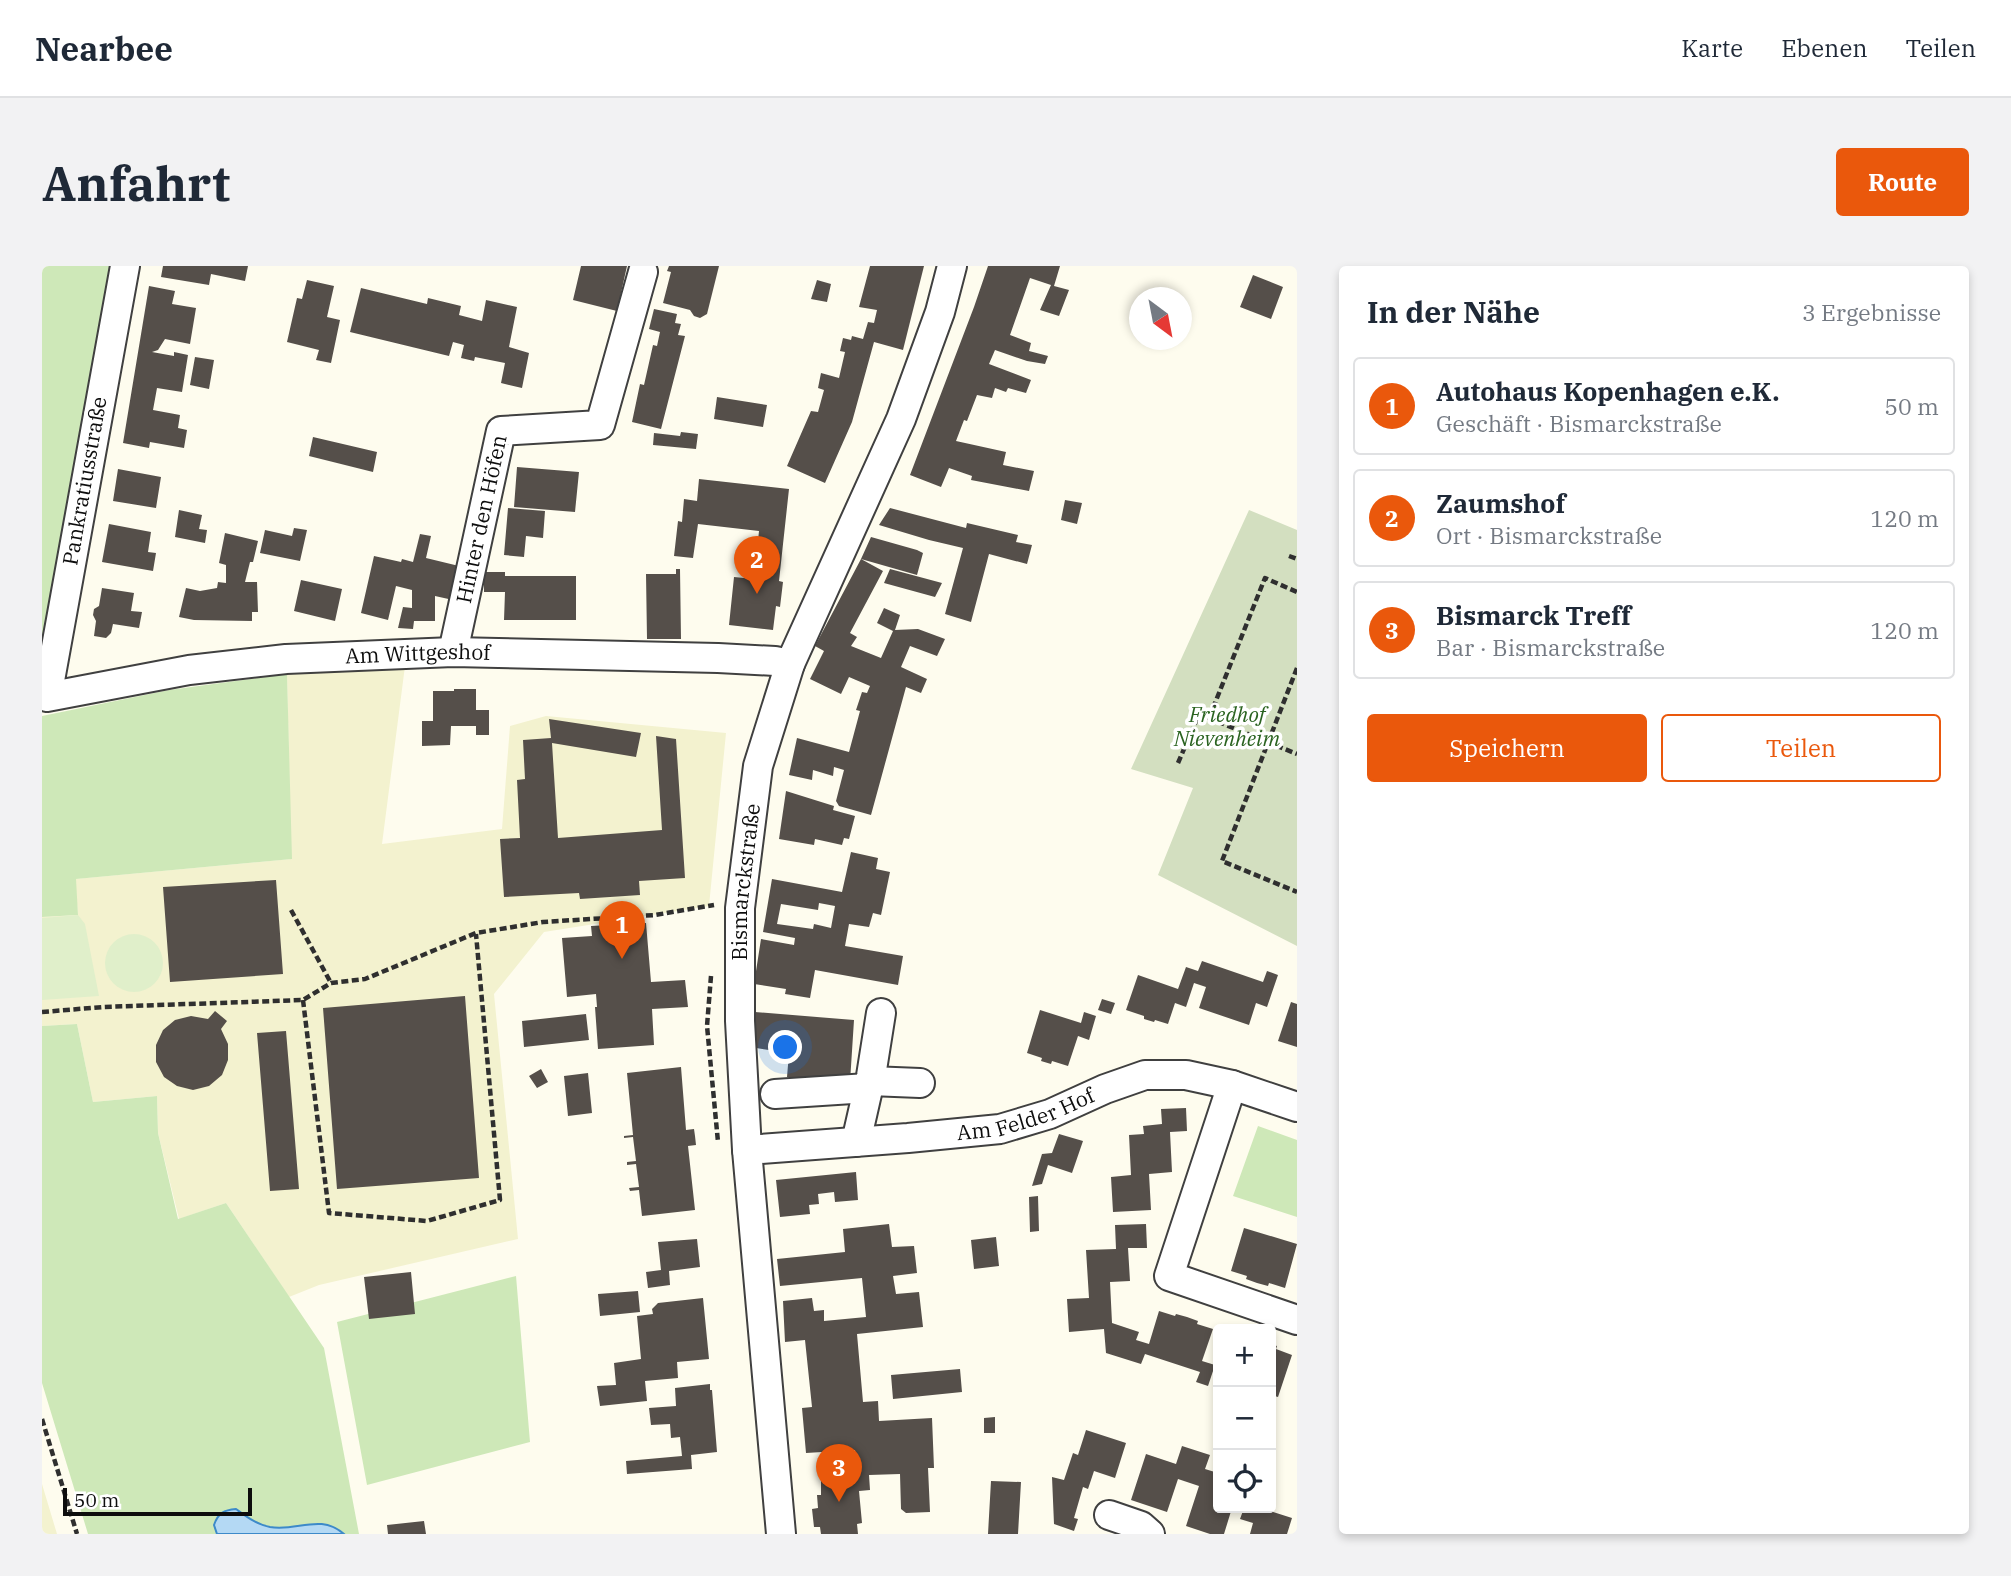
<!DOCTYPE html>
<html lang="de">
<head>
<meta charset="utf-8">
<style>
  :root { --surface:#fff; --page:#f2f2f3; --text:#1f2937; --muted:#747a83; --line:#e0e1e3; --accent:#ea580c }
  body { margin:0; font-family:"IBM Plex Serif",serif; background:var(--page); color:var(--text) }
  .controls { position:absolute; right:21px; bottom:21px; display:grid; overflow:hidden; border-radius:7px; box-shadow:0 4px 10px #0003 }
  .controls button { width:63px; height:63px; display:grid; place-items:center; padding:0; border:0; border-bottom:2px solid var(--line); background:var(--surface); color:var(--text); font:35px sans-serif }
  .compass { position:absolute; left:1087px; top:21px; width:63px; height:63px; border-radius:50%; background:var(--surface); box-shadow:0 4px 10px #0003; rotate:148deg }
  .scale { position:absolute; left:21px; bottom:18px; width:189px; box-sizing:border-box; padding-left:7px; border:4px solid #0d0d0d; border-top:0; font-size:19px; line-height:24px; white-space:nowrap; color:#0d0d0d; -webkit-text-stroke:5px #fff; paint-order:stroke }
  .you { position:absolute; left:744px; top:782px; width:24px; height:24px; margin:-18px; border:5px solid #fff; border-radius:50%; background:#1a73e8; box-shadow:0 0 0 10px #1a73e833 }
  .badge { display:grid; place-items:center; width:46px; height:46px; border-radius:50%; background:var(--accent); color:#fff; font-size:23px; font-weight:700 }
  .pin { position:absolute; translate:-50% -58px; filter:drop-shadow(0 2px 4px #0008) }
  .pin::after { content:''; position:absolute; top:37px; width:24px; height:21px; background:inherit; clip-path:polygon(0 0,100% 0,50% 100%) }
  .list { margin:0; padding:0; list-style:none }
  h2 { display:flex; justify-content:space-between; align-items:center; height:91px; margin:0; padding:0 28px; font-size:30px }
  h2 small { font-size:23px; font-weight:400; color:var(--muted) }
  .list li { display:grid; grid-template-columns:46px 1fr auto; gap:21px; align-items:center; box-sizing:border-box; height:98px; margin:0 14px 14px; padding:0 14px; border:2px solid var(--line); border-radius:7px }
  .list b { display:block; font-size:26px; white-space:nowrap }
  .list p { margin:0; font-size:23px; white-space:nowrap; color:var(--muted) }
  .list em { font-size:23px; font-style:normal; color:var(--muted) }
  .actions { display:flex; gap:14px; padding:21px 28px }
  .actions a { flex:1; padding:16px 0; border:2px solid var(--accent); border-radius:7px; text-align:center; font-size:24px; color:var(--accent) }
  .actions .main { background:var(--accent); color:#fff }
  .icon { flex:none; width:38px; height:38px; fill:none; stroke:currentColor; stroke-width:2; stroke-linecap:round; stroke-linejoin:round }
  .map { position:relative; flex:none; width:1255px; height:1268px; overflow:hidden; border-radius:7px }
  header { display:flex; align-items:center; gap:42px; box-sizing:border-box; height:98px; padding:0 35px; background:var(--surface); border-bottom:2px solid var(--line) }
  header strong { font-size:33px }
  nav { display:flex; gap:38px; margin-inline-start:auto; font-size:24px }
  .intro { display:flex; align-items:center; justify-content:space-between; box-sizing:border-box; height:168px; padding:0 42px }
  h1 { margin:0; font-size:49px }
  .button { padding:18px 32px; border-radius:7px; background:var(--accent); color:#fff; font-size:24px; font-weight:700 }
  main { display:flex; gap:42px; padding:0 42px }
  aside { flex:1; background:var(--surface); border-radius:7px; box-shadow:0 4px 10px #0003 }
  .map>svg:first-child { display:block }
  .farmland { fill:#f3f2cf }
  .green { fill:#cee8b8 }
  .cemetery { fill:#d3dfc0 }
  .pitch { fill:#e0efca }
  .water { fill:#b4d9f4; stroke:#3d8ac9; stroke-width:2 }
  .building { fill:#554f4a; fill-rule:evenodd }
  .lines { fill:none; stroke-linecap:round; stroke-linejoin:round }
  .minor-casing { stroke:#404040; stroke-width:32 }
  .path { stroke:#2f2f2f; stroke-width:4.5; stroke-dasharray:7 3.5; stroke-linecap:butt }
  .minor { stroke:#fff; stroke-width:28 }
  .labels { text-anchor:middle; stroke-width:7; stroke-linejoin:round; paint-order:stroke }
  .street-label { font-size:21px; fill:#0d0d0d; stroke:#fff }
  .park-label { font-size:21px; font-style:italic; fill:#2a6320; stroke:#fff }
</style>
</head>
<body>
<header>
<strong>Nearbee</strong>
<nav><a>Karte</a><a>Ebenen</a><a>Teilen</a></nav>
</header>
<div class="intro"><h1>Anfahrt</h1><a class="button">Route</a></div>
<main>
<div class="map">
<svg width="1255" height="1268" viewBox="0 0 1255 1268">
  <rect width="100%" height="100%" fill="#fefcee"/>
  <!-- farmland -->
  <path class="farmland" d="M363,400l-23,178 120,-15 8,-103 36,-10 180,17 -17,173 -165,26 -50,62 24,245 -199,46 -30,12 -63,-94 -47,16 -21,-86 -1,-37 -64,6 -16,-78 -35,2v-109l36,-2 -3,-36 216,-20 -4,-186z
    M0,1218l15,50h-15z"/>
  <!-- green -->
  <path class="green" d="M0,0h70l-70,416z
    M245,408l5,185 -216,20 2,36 -36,2v-201l127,-26z
    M35,758l16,78 64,-6 1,37 20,86 48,-16 98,145 35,186h-271l-46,-151v-357z
    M1216,860l39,14v77l-64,-21z
    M474,1010l14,166 -163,43 -30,-163z"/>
  <!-- cemetery -->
  <path class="cemetery" d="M1207,244l48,20v416l-139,-71 35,-87 -62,-19z"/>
  <!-- pitch -->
  <path class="pitch" d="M36,649l7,9 14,72 -57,4v-82z
    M63 697a29 29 0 1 1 58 0a29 29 0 1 1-58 0Z"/>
  <!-- water -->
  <path class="water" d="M194,1243c11,8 20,15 34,18 27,5 50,-14 74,7h-127l-3,-9c4,-12 10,-15 22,-16z"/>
  <!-- building -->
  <path class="building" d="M121,0h85l-3,15 -34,-7 -2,11 -48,-8z
    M539,0h46l-10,45 -44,-11z
    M627,0h50l-12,48 -7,4 -6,-2 -4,-6 -27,-7 8,-31 -4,-1z
    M828,0h54l-21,84 -29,-8 -22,80 -27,61 -38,-17 24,-55 7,1 6,-22 -6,-2 3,-15 18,5 6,-26 -5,-1 3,-13 8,2 1,-4 11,3 5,-17 6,1 3,-13 -18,-3z
    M946,0h72l-6,20 15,4 -10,26 -19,-6 11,-25 -21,-7 -20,57 21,8 -2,8 19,5 -3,8 -18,-3 -32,-11 -6,14 42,16 -5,13 -18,-5 -2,4 -11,-4 -3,10 -15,-3 -10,26 -3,-1 -8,21 50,11 -3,13 31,6 -5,20 -58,-11 1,-4 -23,-8 -8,19 -31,-12 64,-168z
    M1211,9l30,12 -12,32 -31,-12z
    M265,14l27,6 -7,31 13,3 -9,43 -15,-3 3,-10 -32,-8 10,-44 5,1z
    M775,14l14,4 -4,18 -16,-3z
    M107,20l26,5 -3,13 24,4 -6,36 -25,-5 -7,11 -6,2 22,4v-4l14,3 -6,37 -25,-4 -4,22 27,5 -2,13 9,2 -3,18 -34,-6 -1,6 -26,-5z
    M319,22l66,16 1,-6 33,8 -2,9 23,6 4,-21 31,7 -8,40 20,6 -7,35 -21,-5 4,-20 -30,-6 -1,4 -13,-3 3,-13 -11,-3 -4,14 -99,-24z
    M612,43l23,5 -2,9 6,1 -3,11 7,1 -24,93 -29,-7 8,-38 4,1 9,-40 4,1 3,-14 -11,-3z
    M153,91l19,3 -5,29 -19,-4z
    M675,131l50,8 -4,22 -49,-8z
    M639,166l17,2 -2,15 -43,-4 1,-12 26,3z
    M271,171l64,15 -4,20 -64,-16z
    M475,201l62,5 -4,40 -61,-5z
    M76,203l43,8 -5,31 -43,-7z
    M657,213l90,10 -10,92 4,1 -3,25 -4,-1 -3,24 -44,-5 5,-48 20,2 5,-48 -61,-7 -5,34 -19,-2 4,-35 4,1 2,-23 13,2z
    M1023,234l17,3 -5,21 -16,-4z
    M466,242l37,3 -2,27 -17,-2 -2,21 -20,-2z
    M848,242l76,20 1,-5 51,12 -2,7 16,3 -5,19 -38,-10 -18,68 -26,-8 18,-66 -34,-8 -50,-15z
    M137,244l23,5 -3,14 8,1 -2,13 -30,-6z
    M67,258l42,8 -3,20 8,1 -3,18 -51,-9z
    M252,262l13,2 -7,31 -40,-8 5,-23 27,6z
    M183,267l33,8 -5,21h-3l-5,20h12l1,30h-6v9l-58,-1 -15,-3 7,-29 14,3 17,-3 1,-6 8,1v-18l-7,-2z
    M378,268l11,2 -5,22 33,8 -6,34 -18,-4v25h-21l-1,8 -15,-1 5,-21 9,1v-18l-16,-4 -8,34 -27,-7 13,-57 27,6 1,-3 11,3z
    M829,271l46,13 6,3 -6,22 -56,-16z
    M819,293l22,12 -33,62 7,4 -6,9 30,12 12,-27 -16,-8 7,-15 16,7 -5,15 23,-1 27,10 -8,17 -27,-10 -9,21 26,12 -6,14 -15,-6 -35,128 -32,-9 -3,-5 8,-31 -10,-3 -1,9 -20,-6 -1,10 -23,-5 8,-37 52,14 11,-41 -4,-1 6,-18 5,1 3,-7 -21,-9 -8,17 -31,-15 14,-28 -9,-5z
    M634,303h4l1,70h-34l-1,-65h30z
    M848,303l52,14 -7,14 -51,-14z
    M442,306h21v4h71v44h-72l1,-28h-21z
    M259,314l41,9 -7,32 -41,-10z
    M60,322l32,5 -3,18 11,1 -3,16 -26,-4 -2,9 -5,5 -12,-2 2,-15 -3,-6 1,-6 5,-3z
    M412,423h22v21h13v25h-13v-9h-25l-1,19 -28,1v-25h11v-30h21z
    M507,453l92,14 -5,24 -84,-14 6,95 104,-8 -6,-94 20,3 9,139 -46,3 1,14 -60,4 -1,-6 -75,4 -4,-58 20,-1 -3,-58 8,-1 -2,-39 28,-2z
    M744,525l48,15 -1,4 22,6 -6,23 -5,-1 -2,7 -27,-6 -1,6 -35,-6z
    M809,586l27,6 -2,11 14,3 -9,43 -8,-2 -4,14 -20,-3 -4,22 58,10 -5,29 -83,-15 -5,28 -25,-4 1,-5 -32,-5 7,-45 33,6 1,-7 -32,-6 9,-53 70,13zM777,637l16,3 -4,22 -17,-4 -1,5 -36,-5 4,-20 37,6z
    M234,614l7,94 -113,8 -7,-95z
    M604,657l5,59 34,-2 3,27 -36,2 2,36 -56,4 -3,-42h2l-1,-13 -29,3 -5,-59 30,-2 -1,-10z
    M1160,695l61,21 4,-11 11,4 -11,32 -11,-4 -7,22 -50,-17 7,-21 -12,-4 -8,24 -11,-4 -7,21 -13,-4 -1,2 -10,-3v-3l-18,-6 12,-35 40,14 8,-22 12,4z
    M423,730l14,182 -142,11 -14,-181z
    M1060,733l13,4 -4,11 -13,-4z
    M1249,736l6,2v43l-19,-6z
    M998,744l41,13 3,-11 12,4 -7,24 -11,-4 -10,30 -16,-5 -1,3 -10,-3 1,-3 -15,-5z
    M173,745l12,10 -6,8 7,15v16l-6,15 -13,11 -16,4 -16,-4 -13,-9 -8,-15v-17l7,-15 12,-10 16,-4 17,3z
    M713,746l99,8 -4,62 -63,-5 2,-24 -33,-5z
    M544,748l3,26 -65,7 -2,-26z
    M244,765l13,158 -29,2 -13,-158z
    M639,801l5,63 8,-1 1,7 1,9 -8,1 7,64 -53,6 -3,-26 -9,1 -1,-3 10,-1 -3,-23 -9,1v-3l9,-1 -3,-24 -9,1v-2l9,-1 -6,-62z
    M499,803l7,13 -11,6 -8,-12z
    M546,807l4,40 -24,3 -4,-40z
    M1144,842l1,23 -17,1 2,40 -23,2 2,36 -38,2 -2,-35 20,-2 -2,-40 15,-1 -1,-8 19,-2 -1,-15z
    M1017,868l24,7 -11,32 -24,-8 -6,19 -10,2 10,-32 10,-1z
    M814,906l2,28 -23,2 -1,-10 -16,2 1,10 -10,1 1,9 -30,3 -4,-37z
    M996,930l1,35 -9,1 -1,-35z
    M847,958l3,23 22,-1 3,27 -24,3 3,18 23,-2 4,35 -66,7 6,68 15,-1 1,20 53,-3 2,50h-6l2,44 -24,1 -5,-4 -1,-35 -31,1 1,15 -11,1 3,32 -5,1 1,10h-37l-1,-7h-6l-2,-18 6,-1 -1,-13h4v-26l35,-4 -1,-15 -49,3 -4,-45 10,-1 -7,-67 -20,2 -2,-41 29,-3 2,13 10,-1v11l42,-4 -4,-39 -82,8 -3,-27 68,-7 -2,-23z
    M1104,958l1,24h-19l2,33 -20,1 2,41 27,9 -3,8 13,4 10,-33 16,5 1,-2 11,3 11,4 -1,3 16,5 -11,32 13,4 -7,21 -12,-4 4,-10 -55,-18 -4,10 -35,-11 -2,-24 -35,3 -2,-33 22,-1 -3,-48 30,-1 -1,-24z
    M1202,962l53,16 -12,44 -16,-5 -1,3 -11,-3 -11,-4 1,-3 -16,-5z
    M954,971l3,29 -25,3 -3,-29z
    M655,973l3,28 -31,4 1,14 -22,3 -2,-16 15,-2 -3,-28z
    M369,1006l4,42 -46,5 -5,-42z
    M596,1025l2,21 -40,4 -2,-22z
    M661,1032l6,61 -32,3 1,16 -33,3 2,20 -47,5 -3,-20 19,-1 -2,-22 27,-4 -4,-43 16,-2 -1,-5 6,-6z
    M1229,1078l6,2 -1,3 16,6 -14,42 -7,-2z
    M918,1103l2,23 -69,7 -2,-24z
    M668,1118v6h2l5,62 -26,3 1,14 -65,5 -1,-13 56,-5 -2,-19 -9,1 -1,-14 -19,1 -2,-17 27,-2 -1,-18z
    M953,1151v16h-11v-15z
    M1044,1164l40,13 -11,35 -21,-7 -6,18 -5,-2 -9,31 4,1 -4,12 -20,-7 -2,-47 12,3 9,-27 5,2z
    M1140,1180l28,9 -5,14 13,4v35h14l-8,26h-14l-24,-8 13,-40 -21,-7 -11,33 -36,-12 15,-46 30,10z
    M949,1215l30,1 -3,52h-30z
    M1202,1242h17l31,10 -5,16h-37l3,-11 -13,-4z
    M382,1255l2,13h-38l-1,-9z"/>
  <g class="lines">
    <!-- minor casing -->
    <g class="minor-casing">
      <g id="minor">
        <path id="s1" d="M83,0l-78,431 142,-27 97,-11 167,-7 265,6 57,3 15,3"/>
        <path id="s2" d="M411,386l48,-221 99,-6 43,-153"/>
        <path d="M828,815l50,2"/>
        <path d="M1190,819l-63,191 128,44"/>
        <path d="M733,828l93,-6"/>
        <path d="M814,876l15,-66 10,-63"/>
        <path id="s3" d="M705,884l161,-12 92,-9 50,-15 55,-25 40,-14h41l46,10 65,22"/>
        <path d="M1067,1249l32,11 9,8"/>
        <path id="s4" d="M739,1268l-34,-384 -7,-129v-113l18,-142 32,-102 111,-245 39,-107 12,-46"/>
      </g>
    </g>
    <!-- path -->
    <path class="path" d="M1247,290l8,3
      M1255,402l-75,193 75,31
      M1167,452l56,-140 32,14
      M1136,497l21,-49 98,40
      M249,644l40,73
      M669,710l-4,50 11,116
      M261,734l26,213 98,8 73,-21 -24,-266
      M0,746l61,-5 200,-7 28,-17 34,-4 111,-46 67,-11 112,-7 59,-10
      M0,1153l35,115"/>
    <!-- minor -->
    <use href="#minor" class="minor"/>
  </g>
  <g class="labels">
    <!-- street labels -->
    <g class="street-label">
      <text transform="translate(43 215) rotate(-80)" y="7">Pankratiusstraße</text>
      <text dy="7" stroke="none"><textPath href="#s2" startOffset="136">Hinter den Höfen</textPath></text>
      <text dy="7" stroke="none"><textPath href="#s1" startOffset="812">Am Wittgeshof</textPath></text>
      <text dy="7" stroke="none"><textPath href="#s4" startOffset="654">Bismarckstraße</textPath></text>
      <text dy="7" stroke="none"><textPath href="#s3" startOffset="282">Am Felder Hof</textPath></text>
    </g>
    <!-- park labels -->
    <g class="park-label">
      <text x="1185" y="456">Friedhof<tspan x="1185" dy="24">Nievenheim</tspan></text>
    </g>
  </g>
</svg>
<div class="controls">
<button>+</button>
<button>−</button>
<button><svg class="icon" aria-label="locate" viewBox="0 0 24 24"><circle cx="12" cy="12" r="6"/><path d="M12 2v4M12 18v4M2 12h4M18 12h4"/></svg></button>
</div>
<svg class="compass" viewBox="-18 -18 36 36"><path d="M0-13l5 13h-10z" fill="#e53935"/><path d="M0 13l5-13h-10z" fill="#747a83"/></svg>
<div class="scale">50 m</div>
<div class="you"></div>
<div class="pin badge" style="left:580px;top:693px">1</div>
<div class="pin badge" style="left:715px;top:328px">2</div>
<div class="pin badge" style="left:797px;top:1236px">3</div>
</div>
<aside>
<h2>In der Nähe<small>3 Ergebnisse</small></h2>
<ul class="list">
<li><span class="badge">1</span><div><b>Autohaus Kopenhagen e.K.</b><p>Geschäft · Bismarckstraße</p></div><em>50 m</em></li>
<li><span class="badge">2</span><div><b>Zaumshof</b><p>Ort · Bismarckstraße</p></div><em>120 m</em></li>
<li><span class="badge">3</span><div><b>Bismarck Treff</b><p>Bar · Bismarckstraße</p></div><em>120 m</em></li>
</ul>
<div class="actions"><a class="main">Speichern</a><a>Teilen</a></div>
</aside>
</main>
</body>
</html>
